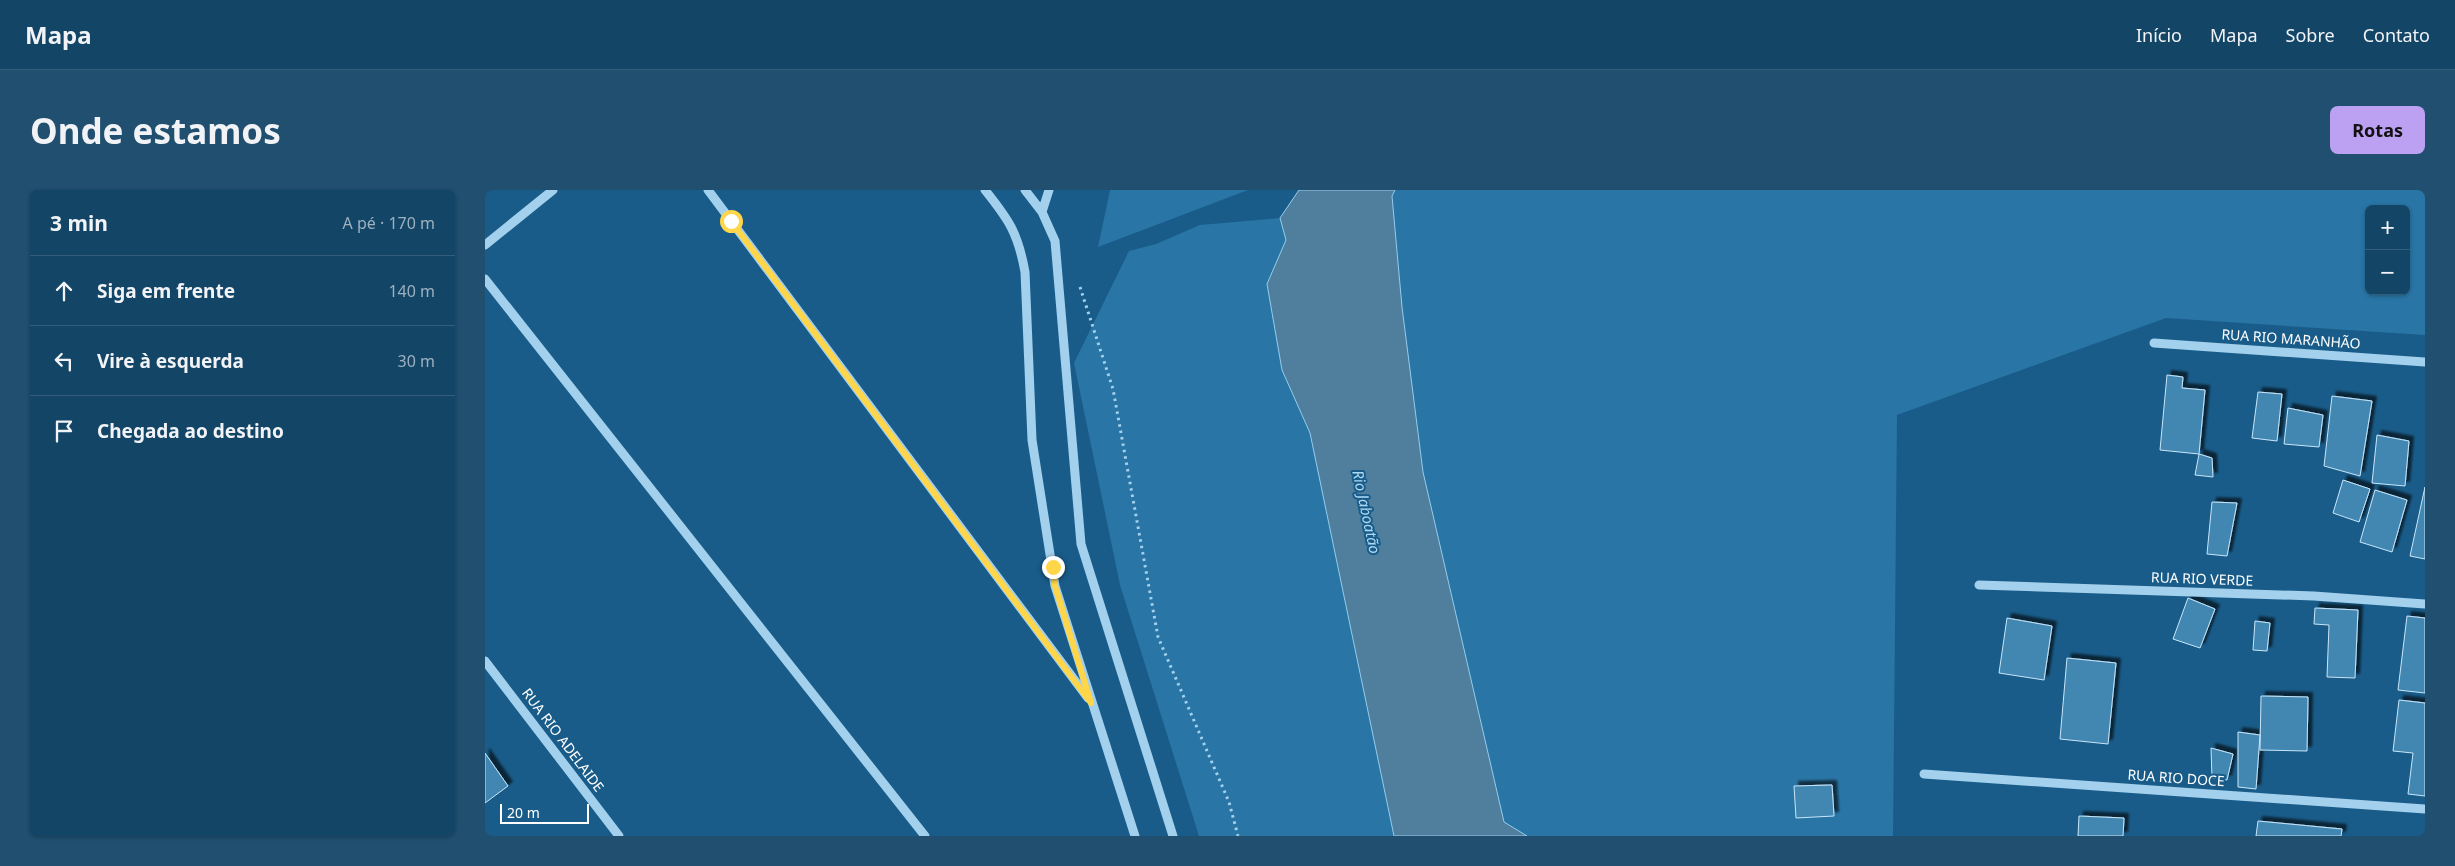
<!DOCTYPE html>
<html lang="pt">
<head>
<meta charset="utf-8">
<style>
  :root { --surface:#134567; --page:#204f70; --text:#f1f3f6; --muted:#9db1c0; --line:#325d7b; --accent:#bca0f2 }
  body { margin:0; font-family:"Noto Sans",sans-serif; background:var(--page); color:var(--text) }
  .controls { position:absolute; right:15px; top:15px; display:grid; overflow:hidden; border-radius:8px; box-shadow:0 1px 4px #0004 }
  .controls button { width:45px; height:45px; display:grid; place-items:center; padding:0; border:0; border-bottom:1px solid var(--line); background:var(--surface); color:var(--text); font:25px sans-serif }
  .scale { position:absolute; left:15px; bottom:12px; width:89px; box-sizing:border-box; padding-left:5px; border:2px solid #fff; border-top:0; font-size:14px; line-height:18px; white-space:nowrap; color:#fff; -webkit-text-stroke:4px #195c89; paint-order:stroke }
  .stop { position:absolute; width:15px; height:15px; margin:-11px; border:4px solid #ffd54a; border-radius:50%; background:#fff }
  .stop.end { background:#ffd54a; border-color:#fff; box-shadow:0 1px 5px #0008 }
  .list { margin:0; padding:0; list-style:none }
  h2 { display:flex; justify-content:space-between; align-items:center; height:65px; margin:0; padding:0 20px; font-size:21px }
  h2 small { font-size:16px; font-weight:400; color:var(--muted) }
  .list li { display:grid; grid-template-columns:32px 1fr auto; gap:15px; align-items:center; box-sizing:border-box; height:70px; padding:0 20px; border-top:1px solid var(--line) }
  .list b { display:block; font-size:19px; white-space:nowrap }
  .list em { font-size:16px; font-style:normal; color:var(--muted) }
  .icon { flex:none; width:28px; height:28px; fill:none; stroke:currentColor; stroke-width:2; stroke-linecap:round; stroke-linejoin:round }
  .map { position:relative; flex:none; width:1940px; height:646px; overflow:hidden; border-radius:8px }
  header { display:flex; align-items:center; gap:30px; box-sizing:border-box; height:70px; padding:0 25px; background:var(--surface); border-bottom:1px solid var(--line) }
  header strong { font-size:24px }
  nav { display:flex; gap:28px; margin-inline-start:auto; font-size:18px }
  .intro { display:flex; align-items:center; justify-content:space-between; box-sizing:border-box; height:120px; padding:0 30px }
  h1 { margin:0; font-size:35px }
  .button { padding:12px 22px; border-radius:8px; background:var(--accent); color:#111; font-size:18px; font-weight:700 }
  main { display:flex; gap:30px; padding:0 30px }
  aside { flex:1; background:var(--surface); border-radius:8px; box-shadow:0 1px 4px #0004 }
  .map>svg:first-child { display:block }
  .green { fill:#2975a5; fill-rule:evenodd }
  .water { fill:#507f9e; stroke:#95cdef }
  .building { fill:#4286b2; stroke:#c8e6f9; filter:url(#shadow) }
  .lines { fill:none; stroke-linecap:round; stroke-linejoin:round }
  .path { stroke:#a2d0ed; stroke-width:3; stroke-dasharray:2.5 4; stroke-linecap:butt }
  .minor { stroke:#a2d0ed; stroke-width:9 }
  .route { stroke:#ffd54a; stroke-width:6 }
  .labels { text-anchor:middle; stroke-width:4; stroke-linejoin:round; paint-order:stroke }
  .street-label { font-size:14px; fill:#fff; stroke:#195c89 }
  .water-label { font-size:15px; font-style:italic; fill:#aed9f4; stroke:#195c89 }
</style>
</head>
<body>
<header>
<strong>Mapa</strong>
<nav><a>Início</a><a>Mapa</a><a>Sobre</a><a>Contato</a></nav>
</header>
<div class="intro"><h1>Onde estamos</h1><a class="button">Rotas</a></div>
<main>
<aside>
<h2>3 min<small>A pé · 170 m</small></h2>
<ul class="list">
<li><svg class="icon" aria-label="ahead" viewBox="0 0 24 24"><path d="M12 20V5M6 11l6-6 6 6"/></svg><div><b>Siga em frente</b></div><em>140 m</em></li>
<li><svg class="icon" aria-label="left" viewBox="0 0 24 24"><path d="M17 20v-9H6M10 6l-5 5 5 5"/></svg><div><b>Vire à esquerda</b></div><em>30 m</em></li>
<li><svg class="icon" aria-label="arrive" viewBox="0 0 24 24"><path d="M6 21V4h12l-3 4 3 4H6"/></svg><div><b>Chegada ao destino</b></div></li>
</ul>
</aside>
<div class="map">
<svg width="1940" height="646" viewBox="0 0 1940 646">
  <defs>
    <filter id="shadow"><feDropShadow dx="4.5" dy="-4.5" stdDeviation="1" flood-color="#0009"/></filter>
  </defs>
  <rect width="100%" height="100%" fill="#195c89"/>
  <!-- green -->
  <path class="green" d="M625,0h138l-150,57z
    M909,0h1031v145l-259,-17 -269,97 -4,421h-366l-23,-14 -81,-350 -21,-165 -10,-111zM1884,19h37v82h-37z
    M795,28l6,22 -19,44 15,86 28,63 84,403h-195l-79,-251 -46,-222 55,-112 27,-7 44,-19z"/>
  <!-- water -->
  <path class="water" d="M814,0h96l-3,6 10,111 21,165 81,350 23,14h-133l-84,-403 -28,-63 -15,-86 19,-44 -6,-22z"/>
  <!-- building -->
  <path class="building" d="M1682,185l16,2 -1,11 23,2 -6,64 -39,-4z
    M1773,202l24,2 -5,47 -25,-3z
    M1847,206l40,5 -12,75 -36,-10z
    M1803,218l35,7 -4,32 -35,-3z
    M1892,245l32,6 -4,45 -33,-3z
    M1714,264l13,4 1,19 -18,-2z
    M1858,290l27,9 -11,33 -26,-9z
    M1940,297v72l-15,-3z
    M1890,300l32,10 -15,52 -32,-10z
    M1727,312l25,1 -10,53 -20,-2z
    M1703,408l27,11 -15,39 -27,-9z
    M1830,418l43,2 -3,68 -28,-1 2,-52 -15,-1z
    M1922,426l18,2v75l-27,-3z
    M1522,428l45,8 -8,54 -45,-7z
    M1770,431l15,2 -3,28 -14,-1z
    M1582,468l49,5 -8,81 -48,-5z
    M1776,506l47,1 -1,54 -47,-1z
    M1914,510l26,3v93l-17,-2 5,-41 -20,-2z
    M1753,542l22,3 -4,54 -18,-2z
    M1726,558l22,6 -6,26 -15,-2z
    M0,563l23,33 -23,17z
    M1347,595l2,31 -38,2 -2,-32z
    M1594,626l45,2 -1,18h-45z
    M1773,631l84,8 -1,7h-85z"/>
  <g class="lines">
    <!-- path -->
    <path class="path" d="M595,97l33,102 45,248 71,165 9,34"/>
    <!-- minor -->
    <path class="minor" d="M223,0l380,508
      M500,0c24,30 33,43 40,82l7,168 23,146 80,250
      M540,0l17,22 13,29 26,303 92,292
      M557,22l7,-22
      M0,55l68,-55
      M0,89l440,557
      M1669,153l271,19
      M1494,395l335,11 111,8
      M0,471l134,175
      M1439,584l501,35"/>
  </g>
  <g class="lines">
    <!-- route -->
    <path class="route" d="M246,31l360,482 -36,-117 -2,-19"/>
  </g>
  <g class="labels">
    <!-- street labels -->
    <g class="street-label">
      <text transform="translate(1806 149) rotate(4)" y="5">RUA RIO MARANHÃO</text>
      <text transform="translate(1717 389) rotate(2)" y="5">RUA RIO VERDE</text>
      <text transform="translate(78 550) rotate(53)" y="5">RUA RIO ADELAIDE</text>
      <text transform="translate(1691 588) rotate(4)" y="5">RUA RIO DOCE</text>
    </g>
    <!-- water labels -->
    <g class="water-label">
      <text transform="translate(881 322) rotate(78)" y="5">Rio Jaboatão</text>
    </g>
  </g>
</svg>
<div class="controls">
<button>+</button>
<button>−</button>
</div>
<div class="scale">20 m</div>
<div class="stop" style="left:246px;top:31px"></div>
<div class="stop end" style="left:568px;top:377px"></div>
</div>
</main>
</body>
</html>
